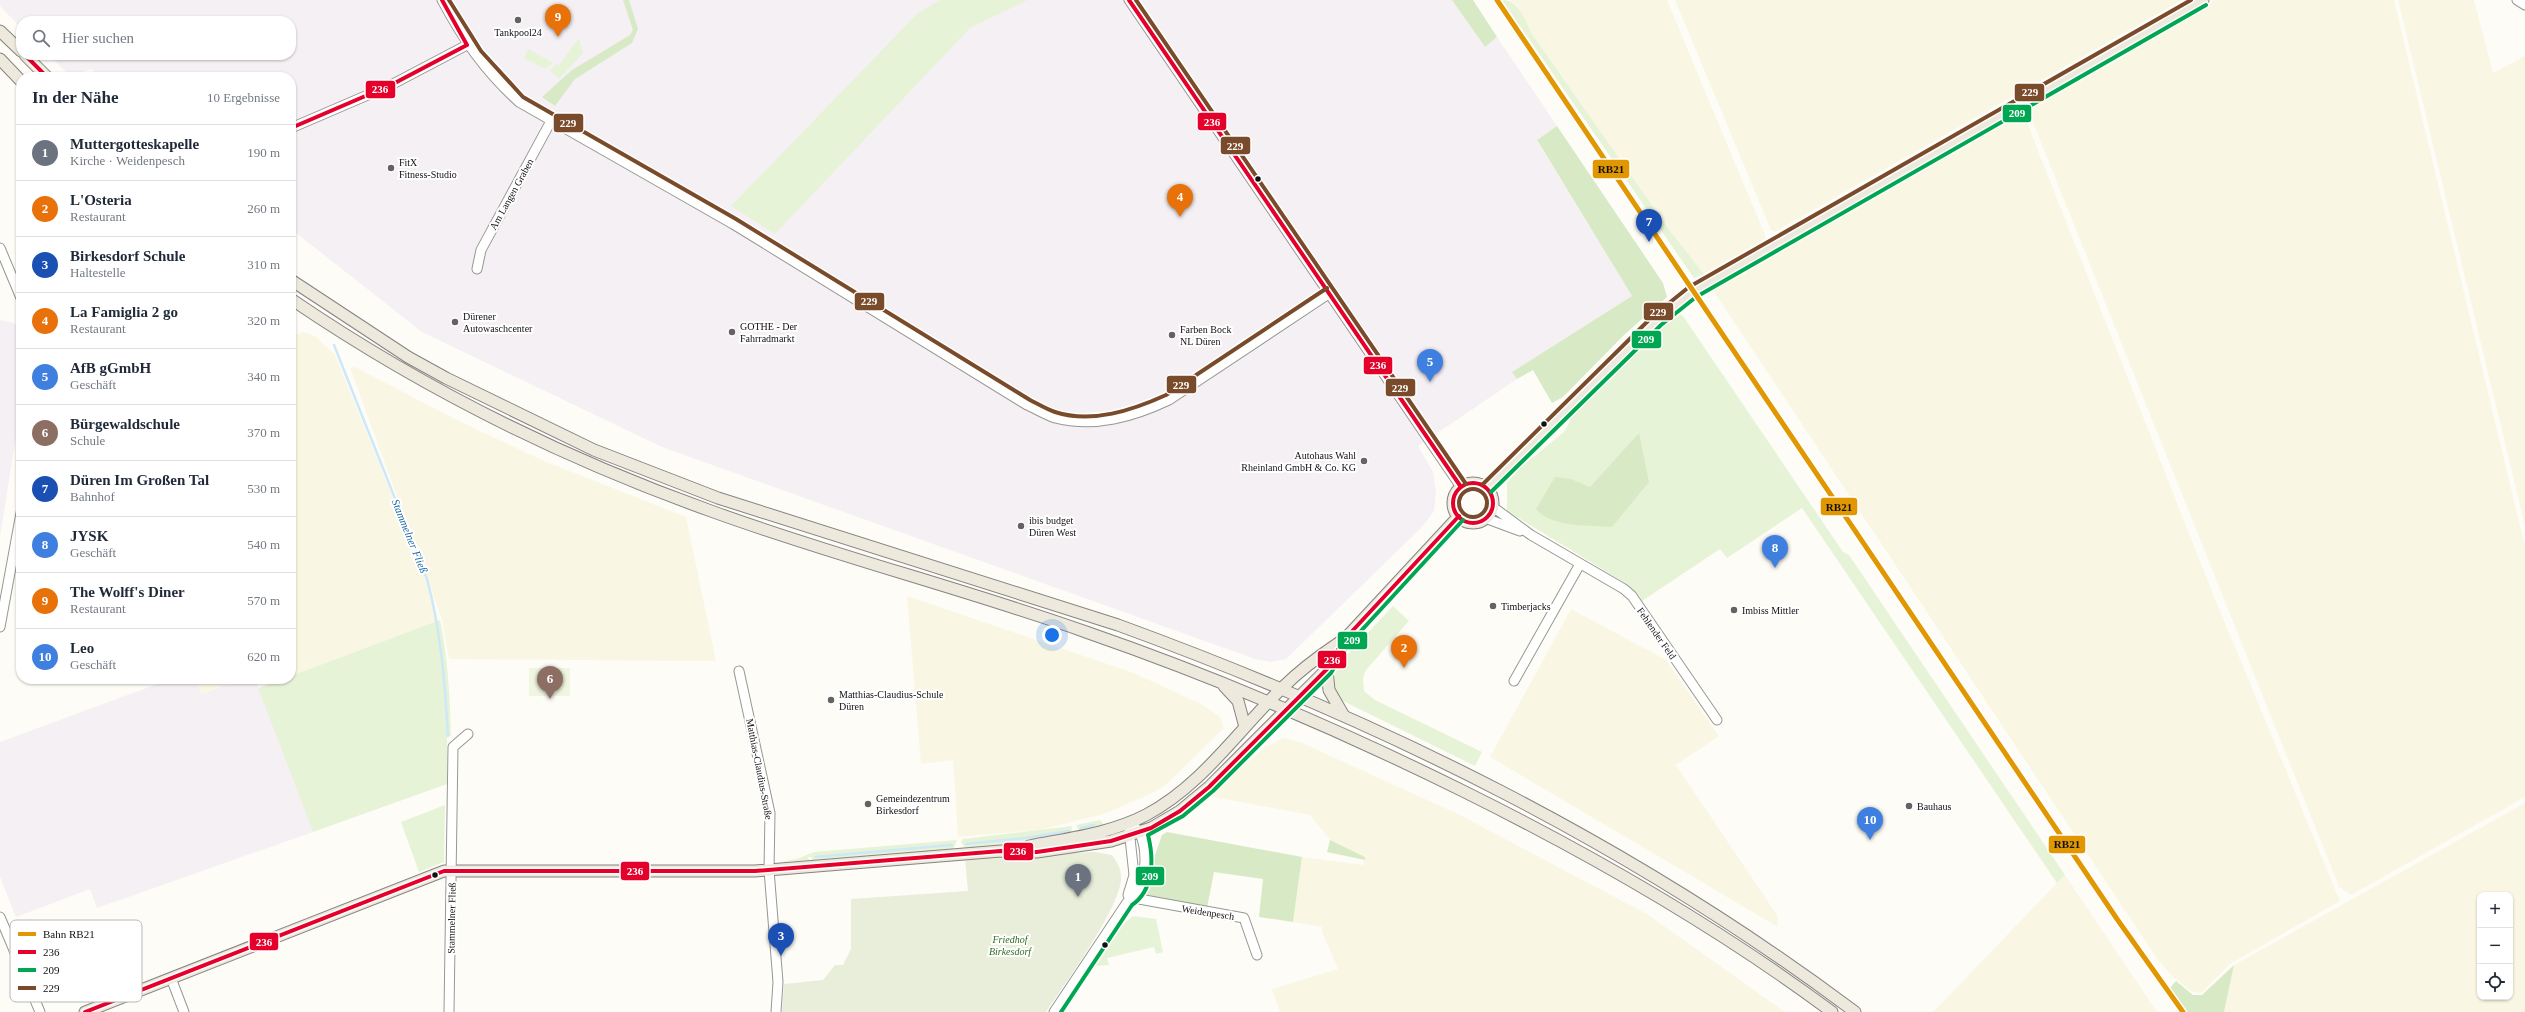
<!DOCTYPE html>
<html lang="de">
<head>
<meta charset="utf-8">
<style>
  :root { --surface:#fff; --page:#f6f6f7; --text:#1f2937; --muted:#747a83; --line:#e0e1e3; --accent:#646362 }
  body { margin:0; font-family:"Times New Roman",serif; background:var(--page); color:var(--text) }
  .controls { position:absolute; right:12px; bottom:12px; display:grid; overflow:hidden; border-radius:8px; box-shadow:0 1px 3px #0004 }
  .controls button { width:36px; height:36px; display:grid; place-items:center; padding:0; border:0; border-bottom:1px solid var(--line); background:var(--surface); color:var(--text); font:20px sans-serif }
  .you { position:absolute; left:1052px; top:635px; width:14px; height:14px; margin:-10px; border:3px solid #fff; border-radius:50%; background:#1a73e8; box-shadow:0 0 0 6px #1a73e833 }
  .badge { display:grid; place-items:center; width:26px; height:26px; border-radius:50%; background:var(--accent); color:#fff; font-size:13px; font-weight:700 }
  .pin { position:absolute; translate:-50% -33px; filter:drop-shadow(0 1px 2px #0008) }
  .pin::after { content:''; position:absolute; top:21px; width:14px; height:12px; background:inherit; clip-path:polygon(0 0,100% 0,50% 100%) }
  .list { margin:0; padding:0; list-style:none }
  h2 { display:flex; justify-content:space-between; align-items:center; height:52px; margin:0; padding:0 16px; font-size:17px }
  h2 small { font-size:13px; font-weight:400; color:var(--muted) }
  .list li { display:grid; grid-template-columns:26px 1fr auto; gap:12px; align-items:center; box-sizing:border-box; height:56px; padding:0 16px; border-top:1px solid var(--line) }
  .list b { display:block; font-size:15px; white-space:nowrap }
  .list p { margin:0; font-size:13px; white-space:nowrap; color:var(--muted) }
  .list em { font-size:13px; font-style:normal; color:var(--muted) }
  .icon { flex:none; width:22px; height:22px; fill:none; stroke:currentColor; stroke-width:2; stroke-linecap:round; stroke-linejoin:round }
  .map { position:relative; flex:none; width:2525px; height:1012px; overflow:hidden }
  .search { position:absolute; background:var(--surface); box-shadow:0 1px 3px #0004; left:16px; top:16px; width:280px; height:44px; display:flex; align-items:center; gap:10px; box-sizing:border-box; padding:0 14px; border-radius:16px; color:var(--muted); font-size:15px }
  .panel { position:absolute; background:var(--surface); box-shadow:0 1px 3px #0004; left:16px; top:72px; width:280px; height:612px; border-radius:16px }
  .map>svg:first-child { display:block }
  .industrial { fill:#f5f0f3 }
  .farmland { fill:#f9f7e4; fill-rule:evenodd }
  .green { fill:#e7f3d7 }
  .forest { fill:#d8eac5 }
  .cemetery { fill:#e9eedb }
  .pitch { fill:#f0f6e1 }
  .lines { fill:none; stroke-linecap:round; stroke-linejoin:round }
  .stream { stroke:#cde8f7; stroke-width:2.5 }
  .minor-casing { stroke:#979795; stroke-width:11 }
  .major-casing { stroke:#858482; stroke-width:13 }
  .minor { stroke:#fffffe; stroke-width:9 }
  .major { stroke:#ede9dc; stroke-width:11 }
  .bus-1-casing { stroke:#fff; stroke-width:7 }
  .bus-2-casing { stroke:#fff; stroke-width:7 }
  .bus-3-casing { stroke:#fff; stroke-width:7 }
  .bus-1 { stroke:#e4002b; stroke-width:4 }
  .bus-2 { stroke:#00a651; stroke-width:4 }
  .bus-3 { stroke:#7a4b2a; stroke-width:4 }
  .rail-1-casing { stroke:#fff; stroke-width:8 }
  .rail-1 { stroke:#e09702; stroke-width:5 }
  .poi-dot { fill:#646362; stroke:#fff; stroke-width:1.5 }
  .bus-dot { fill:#111; stroke:#fff; stroke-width:1.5 }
  .labels { text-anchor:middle; stroke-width:4; stroke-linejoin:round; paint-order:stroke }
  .poi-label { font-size:10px; fill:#111; stroke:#fff; text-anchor:start }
  .street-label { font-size:10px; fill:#111; stroke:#fff }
  .park-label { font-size:10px; font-style:italic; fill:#2f6b1f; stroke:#fff }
  .water-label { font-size:11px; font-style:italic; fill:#1768a6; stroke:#fff }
  .key { fill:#fff; stroke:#b8b8b8; stroke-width:1 }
  .key-label { font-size:11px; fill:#111 }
  .line-badge { stroke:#fff; stroke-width:1.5 }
  .badge-label { font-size:11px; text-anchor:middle; font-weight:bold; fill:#fff }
  .pale-badge-label { font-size:11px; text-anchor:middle; font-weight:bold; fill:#111 }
</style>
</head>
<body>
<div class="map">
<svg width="2525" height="1012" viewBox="0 0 2525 1012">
  <rect width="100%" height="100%" fill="#fdfcf7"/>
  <!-- industrial -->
  <path class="industrial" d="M0,0h1452l33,47 12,-10 60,89 -20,15 95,155 -119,76 4,7 -99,67 15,26 3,20 -2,19 -12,16 -136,132 -15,3 -16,-3 -593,-212 -240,-115 -131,-103v-152h-190l-10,-8 -21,7 -21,-21h242v-34h-270v7l-21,-22z
    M0,320l14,3 7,8v75l-21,130z
    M171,679h25l6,15 37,-15h16l58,153 -216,76 -7,-19 -74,28 -16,-40v-135z"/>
  <!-- farmland -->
  <path class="farmland" d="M1509,0h158l98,235v4l-61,35 -36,-45 -136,-195 -14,-28z
    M1675,0h507l-407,232 -4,-2z
    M2214,0h180l131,547v250l-174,98 -12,-8 -3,-8 -308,-769 1,-5z
    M2398,0h76l19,73 32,-17v470z
    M2017,115l6,1 5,9 183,464 129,312 -110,63 -28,28 -4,1 -7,-2 -18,-14 -15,-17 -446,-671 288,-167z
    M303,332l12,4 20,19 91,224 10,43 -145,54v-339z
    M355,367l100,52 89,42 142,56 30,144 -267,-2 -7,-40 -92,-251z
    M907,596l227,77 67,31 19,13 4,11 -57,56 -15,9 -48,21 -65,16 -81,7 -5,-77 -32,4z
    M1571,609l95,51 53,76 -43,29 101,150 1,12 -288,-170z
    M196,679h43l-38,15z
    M1284,738l16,4 160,73 187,99 138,98h-505l-8,-23 66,-20 -16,-37v-5l-29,-5 9,-65 61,8 2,-8 -35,-17 -20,-25 -102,-19 57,-49z
    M2525,803v209h-301l10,-47zM2480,895h30v102h-30z
    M2065,875l92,137h-224l124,-129z"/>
  <!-- green -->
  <path class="green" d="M940,0h87l-57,28 -195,206 -44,-28 187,-193z
    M1502,0c18,0 23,21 30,34l138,197 34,43 -10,4z
    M579,38l4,15 -24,26 -9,-8 6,-7 3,1z
    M528,49l25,14 -8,6 -21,-11z
    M1676,312l7,4 160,236 6,3 216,320 -8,8 -255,-375 -75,50 -7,-9 -78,52 -17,-18 -118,-72v-28l12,-14 46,-38 10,-21 47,-48z
    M1393,606l16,15 -43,49 -3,8 1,13 11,9 107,52 -7,14 -138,-68 -3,-8 1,-22z
    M440,620c8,38 10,77 11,116h-4v48l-134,48 -55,-144 25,-9h8v-3z
    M445,805l-1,57 -25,10 -18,-50z
    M1100,820l5,6 -26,5 -3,-6z
    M1072,826l-1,9 -41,7 -65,6 -4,-6 2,-3z
    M957,840l-4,9 -141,11v-3h-4l1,3 -30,2 18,-3 17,-7z
    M1133,916l23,3 7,33 -7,2 -2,-7 -47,11 2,7 -15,1 26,-39z"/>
  <!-- forest -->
  <path class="forest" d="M623,0h6l9,29 -6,14 -57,36 -20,27 -13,-9 30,-27 58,-35 3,-5z
    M1452,0h21l24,37 -12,10z
    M1557,126l106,157 4,14 -43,38 -61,62 -11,6 -19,-33 -16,9 -5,-7 120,-76 -95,-156z
    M1639,433l10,49 -37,45c-23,-2 -60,1 -76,-18l19,-32 16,2 19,8z
    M1167,832l135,25 -9,65 -34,-5 4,-38 -49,-7 -7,36 -58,-10 -5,-5v-7l18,-51z
    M1330,840l35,17v3l-38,-8z
    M2234,965l-10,47h-37l-17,-24 6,-7 17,14h9z"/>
  <!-- cemetery -->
  <path class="cemetery" d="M1095,852l17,3c5,7 9,13 9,22 2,27 -58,110 -75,135h-264l2,-28 39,-4 12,-15h8l8,-16v-50l117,-8 -3,-33z"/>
  <!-- pitch -->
  <path class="pitch" d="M529,668h41v28h-41z"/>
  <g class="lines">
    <!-- stream -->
    <path class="stream" d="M334,345l93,234c14,52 18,104 21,157
      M1081,828l13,-3
      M966,844l60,-6 43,-7
      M816,857l136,-12"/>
    <!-- minor casing -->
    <g class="minor-casing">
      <path id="minor" d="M442,0c22,41 43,71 77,102l214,122 294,181c9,4 19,10 28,13 40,10 78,-1 114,-18l161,-107
        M1129,0l332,487
        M2517,0l8,5
        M291,128l100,-43 76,-40
        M0,248l21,50
        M477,269l4,-19 70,-129
        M1493,507l38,28 93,54 8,7 85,124
        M1485,518l35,13
        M0,627l21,-114
        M739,671l31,142 -1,57 9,112 -2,30
        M1514,681l66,-117
        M1129,891l10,8 105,19 13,37
        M1128,895l6,-20 -5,-46
        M0,917l40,95
        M171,978l13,34
        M449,1012l4,-265 15,-13
        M1054,1012l74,-111c19,-9 23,-59 7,-74"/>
    </g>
    <!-- major casing -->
    <g class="major-casing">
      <path id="major" d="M0,31l21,20
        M25,55l22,22
        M0,59l21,22
        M291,280l117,77 38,21 148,72 124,48 400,127c263,96 513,219 737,387
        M291,299c132,90 269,158 420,212 123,45 251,77 375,121 130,45 256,99 379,160 127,63 253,135 367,220
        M1453 503a20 20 0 1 1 40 0a20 20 0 1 1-40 0Z
        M1487,488l170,-168 36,-28 510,-292
        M1327,669l2,21 15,26
        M1224,686l14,15 7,26
        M1029,846c40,-8 80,-12 117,-31 55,-29 91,-83 135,-126 18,-18 38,-33 59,-47
        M85,1012l359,-141h311l246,-20 36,1 74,-11 40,-13 29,-17 29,-24 118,-118 16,-28 116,-125"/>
    </g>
    <!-- minor -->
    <use href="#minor" class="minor"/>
    <!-- major -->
    <use href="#major" class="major"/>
    <!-- bus-1 casing -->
    <g class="bus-1-casing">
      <path id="bus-1" d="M442,0l25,45
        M1129,0l332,487
        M25,55l22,22
        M291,128l100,-43 76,-40
        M1453 503a20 20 0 1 1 40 0a20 20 0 1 1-40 0Z
        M85,1012l359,-141h311l246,-20 36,1 74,-11 40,-13 29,-17 29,-24 118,-118 16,-28 116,-125"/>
    </g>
    <!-- bus-2 casing -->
    <g class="bus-2-casing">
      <path id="bus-2" d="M1491,492l170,-167 35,-28 510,-292
        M1061,1012l71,-107c22,-15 22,-46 16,-70l35,-19 30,-25 118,-118 17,-28 115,-125"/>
    </g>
    <!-- bus-3 casing -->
    <g class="bus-3-casing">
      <path id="bus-3" d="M449,0l32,51 42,46 213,122 294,181c8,4 16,9 25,12 37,12 78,-2 111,-17l161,-107
        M1136,0l330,484
        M1483,484l170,-168 36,-29 502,-287
        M1459 503a14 14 0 1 1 28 0a14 14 0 1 1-28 0Z"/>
    </g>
    <!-- bus-1 -->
    <use href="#bus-1" class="bus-1"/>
    <!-- bus-2 -->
    <use href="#bus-2" class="bus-2"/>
    <!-- bus-3 -->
    <use href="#bus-3" class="bus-3"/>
    <!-- rail-1 casing -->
    <g class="rail-1-casing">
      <path id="rail-1" d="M1497,0l620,919 66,93"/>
    </g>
    <!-- rail-1 -->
    <use href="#rail-1" class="rail-1"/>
  </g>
  <!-- markers -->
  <g class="poi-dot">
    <circle cx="518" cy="20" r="4"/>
    <circle cx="391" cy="168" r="4"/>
    <circle cx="455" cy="322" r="4"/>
    <circle cx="732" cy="332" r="4"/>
    <circle cx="1172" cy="335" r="4"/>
    <circle cx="1364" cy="461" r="4"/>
    <circle cx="1021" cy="526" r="4"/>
    <circle cx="1493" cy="606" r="4"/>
    <circle cx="1734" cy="610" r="4"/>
    <circle cx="831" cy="700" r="4"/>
    <circle cx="868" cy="804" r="4"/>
    <circle cx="1909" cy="806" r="4"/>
  </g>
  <g class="bus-dot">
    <circle cx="1258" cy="179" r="3.5"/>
    <circle cx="1544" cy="424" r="3.5"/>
    <circle cx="435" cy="875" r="3.5"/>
    <circle cx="1105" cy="945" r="3.5"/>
  </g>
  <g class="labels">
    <!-- poi labels -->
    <g class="poi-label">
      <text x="518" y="36" text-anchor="middle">Tankpool24</text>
      <text x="399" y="166">FitX<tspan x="399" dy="12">Fitness-Studio</tspan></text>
      <text x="463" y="320">Dürener<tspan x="463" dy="12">Autowaschcenter</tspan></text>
      <text x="740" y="330">GOTHE - Der<tspan x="740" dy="12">Fahrradmarkt</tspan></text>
      <text x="1180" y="333">Farben Bock<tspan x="1180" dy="12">NL Düren</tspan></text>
      <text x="1356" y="459" text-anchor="end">Autohaus Wahl<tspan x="1356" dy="12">Rheinland GmbH &amp; Co. KG</tspan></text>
      <text x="1029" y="524">ibis budget<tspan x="1029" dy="12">Düren West</tspan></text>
      <text x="1501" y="610">Timberjacks</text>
      <text x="1742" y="614">Imbiss Mittler</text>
      <text x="839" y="698">Matthias-Claudius-Schule<tspan x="839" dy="12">Düren</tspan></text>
      <text x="876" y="802">Gemeindezentrum<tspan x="876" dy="12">Birkesdorf</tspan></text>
      <text x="1917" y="810">Bauhaus</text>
    </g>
    <!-- street labels -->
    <g class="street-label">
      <text transform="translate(511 194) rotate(-61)" y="4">Am Langen Graben</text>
      <text transform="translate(1657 633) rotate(55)" y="4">Fehlender Feld</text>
      <text transform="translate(760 769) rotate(79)" y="4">Matthias-Claudius-Straße</text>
      <text transform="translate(1208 912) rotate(9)" y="4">Weidenpesch</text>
      <text transform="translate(451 918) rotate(-89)" y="4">Stammelner Fließ</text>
    </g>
    <!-- park labels -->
    <g class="park-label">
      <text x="1010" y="943">Friedhof<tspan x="1010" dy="12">Birkesdorf</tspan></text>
    </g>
    <!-- water labels -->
    <g class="water-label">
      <text transform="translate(410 536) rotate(68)" y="4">Stammelner Fließ</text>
    </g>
  </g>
  <!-- legend -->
  <rect x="10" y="920" width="132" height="82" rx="6" class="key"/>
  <rect x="18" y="932" width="18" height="4" fill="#e09702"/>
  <rect x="18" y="950" width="18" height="4" fill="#e4002b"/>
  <rect x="18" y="968" width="18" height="4" fill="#00a651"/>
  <rect x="18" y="986" width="18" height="4" fill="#7a4b2a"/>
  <g class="key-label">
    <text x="43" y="938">Bahn RB21</text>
    <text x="43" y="956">236</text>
    <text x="43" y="974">209</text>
    <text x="43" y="992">229</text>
  </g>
  <g class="line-badge">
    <rect x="365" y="80" width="31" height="19" rx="4" fill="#e4002b"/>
    <rect x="2014" y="83" width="31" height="19" rx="4" fill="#7a4b2a"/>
    <rect x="2002" y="104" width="30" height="19" rx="4" fill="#00a651"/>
    <rect x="1197" y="112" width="30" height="19" rx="4" fill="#e4002b"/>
    <rect x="553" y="113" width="31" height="20" rx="4" fill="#7a4b2a"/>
    <rect x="1220" y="136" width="31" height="19" rx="4" fill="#7a4b2a"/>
    <rect x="1592" y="159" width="38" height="20" rx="4" fill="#e09702"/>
    <rect x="854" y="292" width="31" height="19" rx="4" fill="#7a4b2a"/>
    <rect x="1643" y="302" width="31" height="19" rx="4" fill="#7a4b2a"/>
    <rect x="1631" y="330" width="31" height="19" rx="4" fill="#00a651"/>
    <rect x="1363" y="356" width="30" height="19" rx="4" fill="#e4002b"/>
    <rect x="1166" y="375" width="31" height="19" rx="4" fill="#7a4b2a"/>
    <rect x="1385" y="378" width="31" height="19" rx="4" fill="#7a4b2a"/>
    <rect x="1820" y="497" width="38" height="19" rx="4" fill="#e09702"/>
    <rect x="1337" y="631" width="31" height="19" rx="4" fill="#00a651"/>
    <rect x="1317" y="650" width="30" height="19" rx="4" fill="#e4002b"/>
    <rect x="2048" y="835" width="38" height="19" rx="4" fill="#e09702"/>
    <rect x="1003" y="842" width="31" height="19" rx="4" fill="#e4002b"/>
    <rect x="620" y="861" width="30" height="20" rx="4" fill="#e4002b"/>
    <rect x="1135" y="866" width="30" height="20" rx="4" fill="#00a651"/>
    <rect x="249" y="932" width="30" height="19" rx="4" fill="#e4002b"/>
  </g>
  <g class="badge-label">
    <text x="380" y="93">236</text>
    <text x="2030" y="96">229</text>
    <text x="2017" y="117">209</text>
    <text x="1212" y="126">236</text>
    <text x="568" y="127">229</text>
    <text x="1235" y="150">229</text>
    <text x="869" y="305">229</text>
    <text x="1658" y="316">229</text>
    <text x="1646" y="343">209</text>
    <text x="1378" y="369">236</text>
    <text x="1181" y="389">229</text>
    <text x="1400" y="392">229</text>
    <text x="1352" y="644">209</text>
    <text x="1332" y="664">236</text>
    <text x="1018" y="855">236</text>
    <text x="635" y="875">236</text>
    <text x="1150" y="880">209</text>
    <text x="264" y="946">236</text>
  </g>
  <g class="pale-badge-label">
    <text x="1611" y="173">RB21</text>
    <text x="1839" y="511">RB21</text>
    <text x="2067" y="848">RB21</text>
  </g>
</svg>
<div class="controls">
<button>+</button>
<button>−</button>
<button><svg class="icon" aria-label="locate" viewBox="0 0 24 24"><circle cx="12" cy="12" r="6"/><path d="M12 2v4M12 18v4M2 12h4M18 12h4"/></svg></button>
</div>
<div class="you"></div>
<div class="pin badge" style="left:1078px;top:897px;background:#6b7280">1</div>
<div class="pin badge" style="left:1404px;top:668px;background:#e8710a">2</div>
<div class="pin badge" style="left:781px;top:956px;background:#1a4fb4">3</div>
<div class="pin badge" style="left:1180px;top:217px;background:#e8710a">4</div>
<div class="pin badge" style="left:1430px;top:382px;background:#3f7fe0">5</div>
<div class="pin badge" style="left:550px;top:699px;background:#8d6e63">6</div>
<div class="pin badge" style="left:1649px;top:242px;background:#1a4fb4">7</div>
<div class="pin badge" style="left:1775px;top:568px;background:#3f7fe0">8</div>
<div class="pin badge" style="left:558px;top:37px;background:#e8710a">9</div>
<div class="pin badge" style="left:1870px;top:840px;background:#3f7fe0">10</div>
<div class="search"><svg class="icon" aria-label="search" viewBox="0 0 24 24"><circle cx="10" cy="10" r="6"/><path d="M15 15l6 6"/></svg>Hier suchen</div>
<section class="panel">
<h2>In der Nähe<small>10 Ergebnisse</small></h2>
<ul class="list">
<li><span class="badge" style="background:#6b7280">1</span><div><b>Muttergotteskapelle</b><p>Kirche · Weidenpesch</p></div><em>190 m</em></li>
<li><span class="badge" style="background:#e8710a">2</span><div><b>L'Osteria</b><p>Restaurant</p></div><em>260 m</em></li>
<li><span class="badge" style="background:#1a4fb4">3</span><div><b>Birkesdorf Schule</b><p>Haltestelle</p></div><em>310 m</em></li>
<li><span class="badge" style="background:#e8710a">4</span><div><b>La Famiglia 2 go</b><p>Restaurant</p></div><em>320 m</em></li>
<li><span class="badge" style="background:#3f7fe0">5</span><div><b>AfB gGmbH</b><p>Geschäft</p></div><em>340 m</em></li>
<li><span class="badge" style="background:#8d6e63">6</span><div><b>Bürgewaldschule</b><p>Schule</p></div><em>370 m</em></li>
<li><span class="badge" style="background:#1a4fb4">7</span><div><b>Düren Im Großen Tal</b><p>Bahnhof</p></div><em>530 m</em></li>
<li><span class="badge" style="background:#3f7fe0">8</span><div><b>JYSK</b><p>Geschäft</p></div><em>540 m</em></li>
<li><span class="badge" style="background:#e8710a">9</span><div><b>The Wolff's Diner</b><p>Restaurant</p></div><em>570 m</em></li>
<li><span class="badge" style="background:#3f7fe0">10</span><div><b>Leo</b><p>Geschäft</p></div><em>620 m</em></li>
</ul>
</section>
</div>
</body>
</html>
